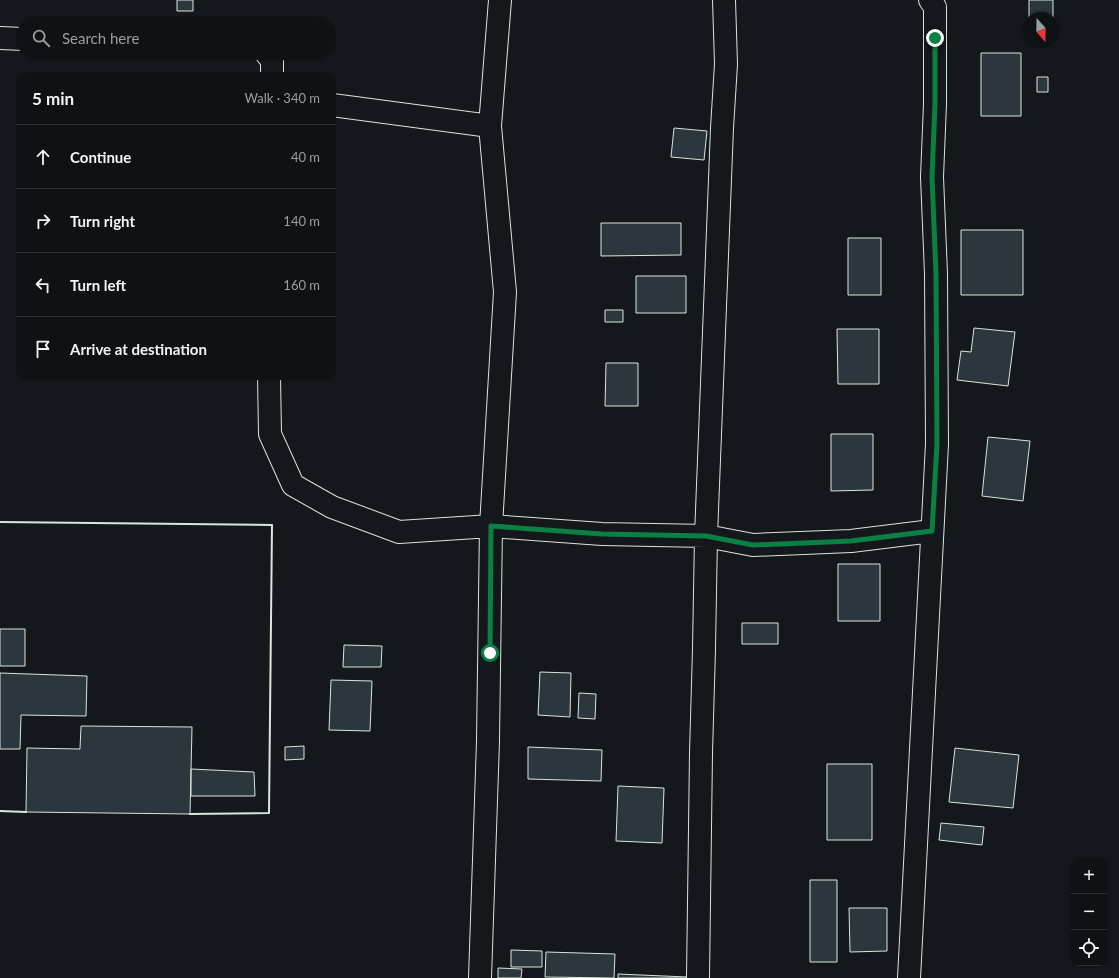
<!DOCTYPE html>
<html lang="en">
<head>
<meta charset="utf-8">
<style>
  :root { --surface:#0f1215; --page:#181b1e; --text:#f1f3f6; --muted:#9b9ea0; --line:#2f3234 }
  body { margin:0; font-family:Lato,sans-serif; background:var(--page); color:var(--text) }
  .controls { position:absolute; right:12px; bottom:12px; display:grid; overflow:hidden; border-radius:8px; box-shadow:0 1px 3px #0004 }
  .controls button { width:36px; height:36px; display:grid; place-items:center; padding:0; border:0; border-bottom:1px solid var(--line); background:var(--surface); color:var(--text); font:20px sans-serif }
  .compass { position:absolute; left:1023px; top:12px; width:36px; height:36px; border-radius:50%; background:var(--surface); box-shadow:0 1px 3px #0004; rotate:160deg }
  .stop { position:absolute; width:12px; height:12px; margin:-9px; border:3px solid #0b8043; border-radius:50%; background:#fff }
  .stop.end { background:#0b8043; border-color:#fff; box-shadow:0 1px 4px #0008 }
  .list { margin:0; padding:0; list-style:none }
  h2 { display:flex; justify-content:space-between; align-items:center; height:52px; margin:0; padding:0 16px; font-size:17px }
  h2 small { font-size:13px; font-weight:400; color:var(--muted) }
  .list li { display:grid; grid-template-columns:26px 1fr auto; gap:12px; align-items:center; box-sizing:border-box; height:64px; padding:0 16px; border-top:1px solid var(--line) }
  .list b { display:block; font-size:15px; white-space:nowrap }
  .list em { font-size:13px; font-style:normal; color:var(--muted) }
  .icon { flex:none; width:22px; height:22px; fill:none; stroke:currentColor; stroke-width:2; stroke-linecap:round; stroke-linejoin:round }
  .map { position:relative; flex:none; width:1119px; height:978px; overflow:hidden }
  .search { position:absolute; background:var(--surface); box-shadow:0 1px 3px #0004; left:16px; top:16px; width:320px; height:44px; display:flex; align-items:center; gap:10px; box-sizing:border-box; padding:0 14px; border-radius:22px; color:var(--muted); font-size:15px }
  .panel { position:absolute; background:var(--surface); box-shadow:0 1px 3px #0004; left:16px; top:72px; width:320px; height:308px; border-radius:12px }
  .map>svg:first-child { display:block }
  .building { fill:#2c363c; stroke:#d8e6dc }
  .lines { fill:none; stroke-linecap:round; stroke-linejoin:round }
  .minor-casing { stroke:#d8e6dc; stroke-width:24 }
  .minor { stroke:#14181c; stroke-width:22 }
  .wall { stroke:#d8e6dc; stroke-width:2 }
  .route { stroke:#0b8043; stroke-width:5 }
</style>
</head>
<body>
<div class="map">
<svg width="1119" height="978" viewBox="0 0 1119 978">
  <rect width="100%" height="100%" fill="#14181c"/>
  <!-- building -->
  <path class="building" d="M177,0h16v11h-16z
    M1029,0h24v34v-16h-24z
    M981,53h40v63h-40z
    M1037,77h11v15h-11z
    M674,128l33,3 -3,29 -33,-3z
    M601,223h80v32l-80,1z
    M961,230h62v65h-62z
    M848,238h33v57h-33z
    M636,276h50v37h-50z
    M605,310h18v12h-18z
    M974,328l41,4 -7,54 -51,-6 4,-29 10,1z
    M837,329h42v55h-41z
    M606,363h32v43h-33z
    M831,434h42v56l-42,1z
    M988,437l42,4 -7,60 -41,-5z
    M838,564h42v57h-42z
    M742,623h36v21h-36z
    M0,629h25v37h-25z
    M344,645l38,1 -1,21h-38z
    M540,672l31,1 -1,44 -32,-2z
    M0,673l87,3 -1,40 -65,-1 -1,34h-20z
    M331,680l41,1 -2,50 -41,-1z
    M579,693l17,1 -1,25 -17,-1z
    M81,726l111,1 -2,87 -164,-2 1,-64 53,1z
    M304,746v13l-19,1v-13z
    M528,747l74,3 -1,31 -73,-2z
    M955,748l64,7 -6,53 -64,-6z
    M827,764h45v76h-45z
    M191,769l63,3 1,24h-64z
    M618,786l46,2 -2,55 -46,-2z
    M941,823l43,4 -2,18 -43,-5z
    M810,880h27v82h-27z
    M849,908h38v43l-37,1z
    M511,950l31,1v16h-31z
    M546,952l69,2 -1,24 -69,-1z
    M498,968l24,1 -1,9h-23z
    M618,974l69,3v1h-69z"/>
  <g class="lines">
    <!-- minor casing -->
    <g class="minor-casing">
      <path id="minor" d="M0,38l23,1
        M266,53l6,8v15
        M332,105l158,21
        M269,376l1,58 23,51 39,22 67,25 92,-6 111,8 104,2 47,9 98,-4 81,-10
        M480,978l8,-237 3,-215 14,-234 -15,-166 10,-126
        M698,978l3,-225 3,-104 2,-113 16,-408 4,-64 -2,-64
        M909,978l28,-534 -1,-170 -4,-97 3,-73v-97l-5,-7"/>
    </g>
    <!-- minor -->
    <use href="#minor" class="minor"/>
    <!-- wall -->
    <path class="wall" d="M0,522l272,3 -3,288 -79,1
      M0,811l26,1"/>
  </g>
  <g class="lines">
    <!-- route -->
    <path class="route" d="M490,653l1,-127 111,8 104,2 47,9 98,-4 81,-10 5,-87 -1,-170 -4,-97 3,-73v-66"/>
  </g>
</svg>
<div class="controls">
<button>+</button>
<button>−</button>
<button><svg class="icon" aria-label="locate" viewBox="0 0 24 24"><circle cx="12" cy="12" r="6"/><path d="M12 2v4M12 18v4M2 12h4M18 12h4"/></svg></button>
</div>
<svg class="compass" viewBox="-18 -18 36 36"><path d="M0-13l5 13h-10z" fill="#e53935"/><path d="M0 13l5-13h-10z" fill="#9b9ea0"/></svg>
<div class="stop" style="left:490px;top:653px"></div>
<div class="stop end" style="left:935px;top:38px"></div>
<div class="search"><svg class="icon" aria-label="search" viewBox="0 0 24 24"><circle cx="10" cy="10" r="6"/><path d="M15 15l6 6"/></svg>Search here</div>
<section class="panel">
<h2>5 min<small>Walk · 340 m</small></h2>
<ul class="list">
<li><svg class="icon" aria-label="ahead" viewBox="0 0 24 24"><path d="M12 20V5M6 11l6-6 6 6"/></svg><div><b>Continue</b></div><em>40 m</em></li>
<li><svg class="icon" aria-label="right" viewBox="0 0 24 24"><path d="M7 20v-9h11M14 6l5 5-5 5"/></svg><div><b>Turn right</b></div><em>140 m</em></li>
<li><svg class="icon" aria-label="left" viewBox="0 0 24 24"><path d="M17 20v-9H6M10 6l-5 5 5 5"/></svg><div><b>Turn left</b></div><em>160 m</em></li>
<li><svg class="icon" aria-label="arrive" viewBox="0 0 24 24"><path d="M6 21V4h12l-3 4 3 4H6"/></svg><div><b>Arrive at destination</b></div></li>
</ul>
</section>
</div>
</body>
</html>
